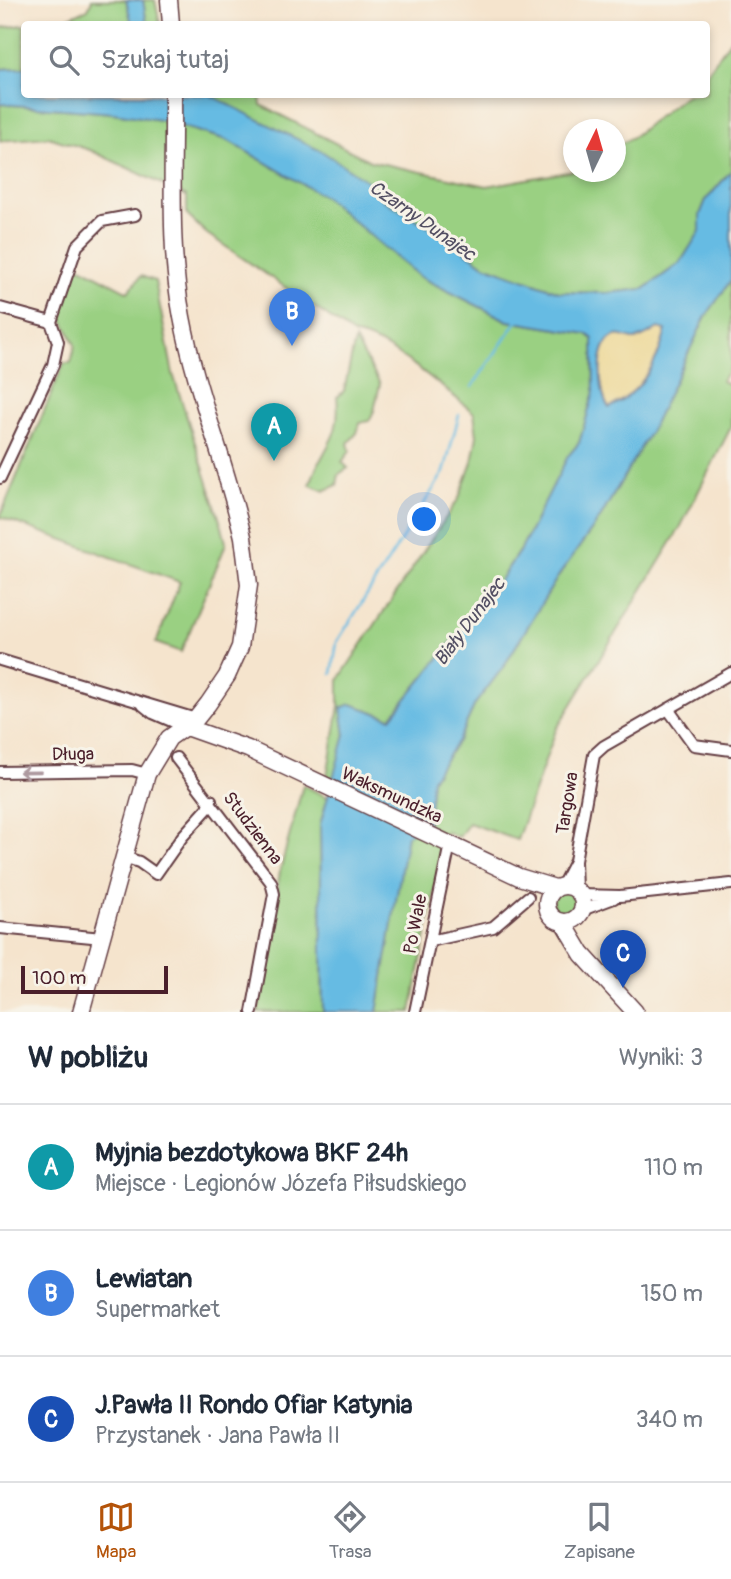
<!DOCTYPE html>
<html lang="pl">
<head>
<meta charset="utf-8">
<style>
  :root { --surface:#fff; --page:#f2f2f3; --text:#1f2937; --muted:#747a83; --line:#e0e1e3; --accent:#b45309 }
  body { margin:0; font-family:Pangolin,sans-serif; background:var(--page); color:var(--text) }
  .compass { position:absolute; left:563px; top:119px; width:63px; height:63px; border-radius:50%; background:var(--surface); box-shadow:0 4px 10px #0003; rotate:5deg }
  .scale { position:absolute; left:21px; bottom:18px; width:147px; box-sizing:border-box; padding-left:7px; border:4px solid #4a1f2b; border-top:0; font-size:19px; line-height:24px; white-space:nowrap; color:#4a1f2b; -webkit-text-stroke:5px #f7f3e8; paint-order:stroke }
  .you { position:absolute; left:425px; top:520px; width:24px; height:24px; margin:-18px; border:5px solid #fff; border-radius:50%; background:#1a73e8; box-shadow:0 0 0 10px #1a73e833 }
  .badge { display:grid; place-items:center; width:46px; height:46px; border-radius:50%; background:var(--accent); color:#fff; font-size:23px; font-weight:700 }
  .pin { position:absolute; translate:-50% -58px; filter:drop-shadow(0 2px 4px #0008) }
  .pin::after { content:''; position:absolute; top:37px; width:24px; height:21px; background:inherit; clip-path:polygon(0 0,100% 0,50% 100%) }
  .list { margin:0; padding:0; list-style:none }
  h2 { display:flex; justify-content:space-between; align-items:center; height:91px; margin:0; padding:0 28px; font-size:30px }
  h2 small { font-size:23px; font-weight:400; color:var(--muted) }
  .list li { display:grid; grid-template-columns:46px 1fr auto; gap:21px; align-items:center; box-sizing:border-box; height:126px; padding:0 28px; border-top:2px solid var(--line) }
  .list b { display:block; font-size:26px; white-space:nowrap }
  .list p { margin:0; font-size:23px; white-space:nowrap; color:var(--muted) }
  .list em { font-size:23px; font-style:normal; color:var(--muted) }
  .icon { flex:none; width:38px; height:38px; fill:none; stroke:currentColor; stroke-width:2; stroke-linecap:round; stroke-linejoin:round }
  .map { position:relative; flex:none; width:731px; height:1012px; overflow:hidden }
  .search { position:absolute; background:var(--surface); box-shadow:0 4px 10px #0003; left:21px; right:21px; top:21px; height:77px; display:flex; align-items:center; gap:18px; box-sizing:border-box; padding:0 24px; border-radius:7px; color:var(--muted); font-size:26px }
  .sheet { height:469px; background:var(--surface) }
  nav { display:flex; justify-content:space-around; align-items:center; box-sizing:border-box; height:98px; border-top:2px solid var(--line); background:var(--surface); font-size:19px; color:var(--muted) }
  nav a { display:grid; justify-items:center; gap:4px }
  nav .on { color:var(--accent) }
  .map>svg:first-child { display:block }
  .green { fill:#9ad082; stroke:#727856; stroke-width:2 }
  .sand { fill:#eeda9e; stroke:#9c7c64; stroke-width:2 }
  .water { fill:#66bbe3; stroke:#586d87; stroke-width:2; fill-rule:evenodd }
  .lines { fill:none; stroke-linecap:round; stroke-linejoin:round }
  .stream { stroke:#66bbe3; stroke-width:2.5 }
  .street-casing { stroke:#643d43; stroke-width:14 }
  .secondary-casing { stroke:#643d43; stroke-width:19 }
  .street { stroke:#fff; stroke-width:10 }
  .secondary { stroke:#fff; stroke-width:16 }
  .oneway { stroke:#ae9aa0 }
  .labels { text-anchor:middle; stroke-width:6; stroke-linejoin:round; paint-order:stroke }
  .street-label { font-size:18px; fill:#4a1f2b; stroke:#f7f3e8 }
  .water-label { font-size:19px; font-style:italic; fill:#524e62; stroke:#f7f3e8 }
</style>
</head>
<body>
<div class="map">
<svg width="731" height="1012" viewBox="0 0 731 1012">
  <rect width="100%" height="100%" fill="#f7f3e8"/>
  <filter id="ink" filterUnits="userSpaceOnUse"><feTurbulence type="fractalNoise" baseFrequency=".0143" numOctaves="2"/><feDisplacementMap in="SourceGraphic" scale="14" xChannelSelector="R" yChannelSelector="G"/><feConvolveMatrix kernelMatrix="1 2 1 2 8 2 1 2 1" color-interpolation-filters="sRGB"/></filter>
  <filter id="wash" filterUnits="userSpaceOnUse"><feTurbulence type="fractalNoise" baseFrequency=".00686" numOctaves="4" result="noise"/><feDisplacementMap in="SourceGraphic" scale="28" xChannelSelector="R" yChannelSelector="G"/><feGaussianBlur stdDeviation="1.57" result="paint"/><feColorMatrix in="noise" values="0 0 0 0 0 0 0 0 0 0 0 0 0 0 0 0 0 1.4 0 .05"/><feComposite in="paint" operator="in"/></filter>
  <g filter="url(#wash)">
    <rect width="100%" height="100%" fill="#f5e4cd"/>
    <!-- green -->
    <path class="green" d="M92,0h34l6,24h-100l31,-4 25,-11z
      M143,0h12l5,24h-13z
      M24,25v43l-24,1v-41z
      M731,39v132l-25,29 -6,15 1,16 -21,32 -36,26 -37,4 -48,-1 -75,-27 -41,-30 -60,-35 -16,-19 -157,-86h50l1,10 109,56 117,25 86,-15 43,1v-25l18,-11 52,-41 20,-1 1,-21z
      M0,104l113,9 47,7 67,20 99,58 94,79 88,44 79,13 6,5 1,53 -15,51 -11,14 -45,88 -31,47 -101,126 -40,-14 -10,4 4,27 -11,44 -7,-3 12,-70v-27l120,-181 13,-36 5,-26 -3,-23c-26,-22 -86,-74 -119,-78l-149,-102 -19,-18v-19l-97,-46 -42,-13 -48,4z
      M75,264l53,28 13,-16 14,5 18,93 49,153 4,16 -4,11 -41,98 -25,-9 24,-61 -180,-65 64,-154h7l4,-18 -14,-29z
      M731,280v86l-9,15 9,5v41l-51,101 -124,202 -39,110 -48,-17 -10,14 -13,-5 -6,16 2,5 -31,159h-34l30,-178 21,-12 4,-43 27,-40 16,-35 29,-38 53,-88 43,-60 51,-88 55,-114z
      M355,340l25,44 -6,27 -5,10 -9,2 -3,10 -9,10 2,8 -8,11 6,6 -9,6 -2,11 -13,6 -14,-6c11,-38 32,-43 27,-88l7,-6z
      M303,785l26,13 -9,27 3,187h-65l22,-141z
      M553 903a11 11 0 1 1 22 0a11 11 0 1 1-22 0Z"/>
    <!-- sand -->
    <path class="sand" d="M658,328l8,2c-8,32 -26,64 -57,78 -10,-13 -14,-62 3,-71 8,-4 14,1 22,2 9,0 17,-7 24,-11z"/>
    <!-- water -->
    <path class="water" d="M126,0h17l4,24h-15z
      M24,68v26l186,1 113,57 44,29 16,19 60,35 41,30 75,27 48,1 37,-4 36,-26 20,-32v-16l6,-15 25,-29v109l-25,36 -55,114 -51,88 -43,60 -53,88 -29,38 -16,35 -27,40 -4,43 -21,13 -30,177h-54l-3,-187 25,-90 -4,-27 10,-4 40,14 101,-126 30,-45 46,-91 11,-13 15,-51 -1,-53 -6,-5 -79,-13 -88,-44 -94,-79 -99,-58 -67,-20 -47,-7 -113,-9v-35zM658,328l8,2c-8,33 -26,64 -57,78 -10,-13 -14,-62 4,-71 7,-4 13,1 21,2 9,0 17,-7 24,-11z"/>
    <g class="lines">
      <!-- stream -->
      <path class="stream" d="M472,387l45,-66
        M332,674l5,-32 107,-170 15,-57"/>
    </g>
  </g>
  <g filter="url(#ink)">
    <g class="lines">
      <!-- street casing -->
      <g class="street-casing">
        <path id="street" d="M0,308l51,14
          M0,478l53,-113 5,-23 -7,-20 26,-76 25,-25 33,-6
          M0,660l196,59
          M143,705l10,8 30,13
          M668,709l26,36 37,5
          M176,758l95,124 3,12 -22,118
          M0,772l132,-2 15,4
          M124,857l15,5 17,12 26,-37 26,-29 3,-8
          M562,886l12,-23
          M576,890l-1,-29 19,-106 10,-9 127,-73
          M580,895l40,1 111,-12
          M582,910l32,-12
          M0,928l102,10
          M430,941l63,-14 35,-30
          M415,1012l35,-168"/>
      </g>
      <!-- secondary casing -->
      <g class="secondary-casing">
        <path id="secondary" d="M169,0l2,24
          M183,726l65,23 271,128 36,11
          M547 904a18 18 0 1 1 36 0a18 18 0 1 1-36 0Z
          M563,922l19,32 53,58
          M81,1012l66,-238 22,-36 27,-19 12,-15 19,-28 13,-29 9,-62 -6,-48c-17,-74 -47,-145 -61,-220 -14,-72 -8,-149 -9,-223"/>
      </g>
      <!-- street -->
      <use href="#street" class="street"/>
      <!-- secondary -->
      <use href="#secondary" class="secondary"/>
    </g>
    <!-- one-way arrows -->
    <defs><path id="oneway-shaft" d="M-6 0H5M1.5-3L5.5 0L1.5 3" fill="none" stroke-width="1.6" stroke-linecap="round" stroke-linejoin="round" transform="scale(1.75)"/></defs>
    <use class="oneway" href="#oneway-shaft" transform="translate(30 772) rotate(179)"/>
  </g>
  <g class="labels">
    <!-- street labels -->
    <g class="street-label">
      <text transform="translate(73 754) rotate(-1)" y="6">Długa</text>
      <text transform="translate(392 795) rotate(25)" y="6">Waksmundzka</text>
      <text transform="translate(567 803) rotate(-81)" y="6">Targowa</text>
      <text transform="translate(253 828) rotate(53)" y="6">Studzienna</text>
      <text transform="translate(415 924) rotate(-79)" y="6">Po Wale</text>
    </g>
    <!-- water labels -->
    <g class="water-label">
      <text transform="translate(423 220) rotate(35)" y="7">Czarny Dunajec</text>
      <text transform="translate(469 621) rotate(-53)" y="7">Biały Dunajec</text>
    </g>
  </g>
</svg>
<svg class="compass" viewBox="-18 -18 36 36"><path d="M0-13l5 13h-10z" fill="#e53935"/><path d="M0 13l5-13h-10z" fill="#747a83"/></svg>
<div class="scale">100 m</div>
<div class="you"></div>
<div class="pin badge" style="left:274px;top:461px;background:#0f9aa8">A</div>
<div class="pin badge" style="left:292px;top:346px;background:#3f7fe0">B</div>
<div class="pin badge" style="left:623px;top:988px;background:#1a4fb4">C</div>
<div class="search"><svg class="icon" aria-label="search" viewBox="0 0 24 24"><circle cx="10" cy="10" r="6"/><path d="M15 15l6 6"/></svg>Szukaj tutaj</div>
</div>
<section class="sheet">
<h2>W pobliżu<small>Wyniki: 3</small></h2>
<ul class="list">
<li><span class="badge" style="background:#0f9aa8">A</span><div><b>Myjnia bezdotykowa BKF 24h</b><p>Miejsce · Legionów Józefa Piłsudskiego</p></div><em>110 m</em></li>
<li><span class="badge" style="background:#3f7fe0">B</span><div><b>Lewiatan</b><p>Supermarket</p></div><em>150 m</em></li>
<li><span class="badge" style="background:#1a4fb4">C</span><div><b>J.Pawła II Rondo Ofiar Katynia</b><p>Przystanek · Jana Pawła II</p></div><em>340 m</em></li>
</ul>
</section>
<nav>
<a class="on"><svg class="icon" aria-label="map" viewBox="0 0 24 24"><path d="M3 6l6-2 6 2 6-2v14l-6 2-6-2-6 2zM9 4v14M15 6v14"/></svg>Mapa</a>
<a><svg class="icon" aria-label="directions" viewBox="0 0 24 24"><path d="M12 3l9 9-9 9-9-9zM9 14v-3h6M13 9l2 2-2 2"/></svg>Trasa</a>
<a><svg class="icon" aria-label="saved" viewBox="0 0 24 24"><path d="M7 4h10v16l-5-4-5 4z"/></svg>Zapisane</a>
</nav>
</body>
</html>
